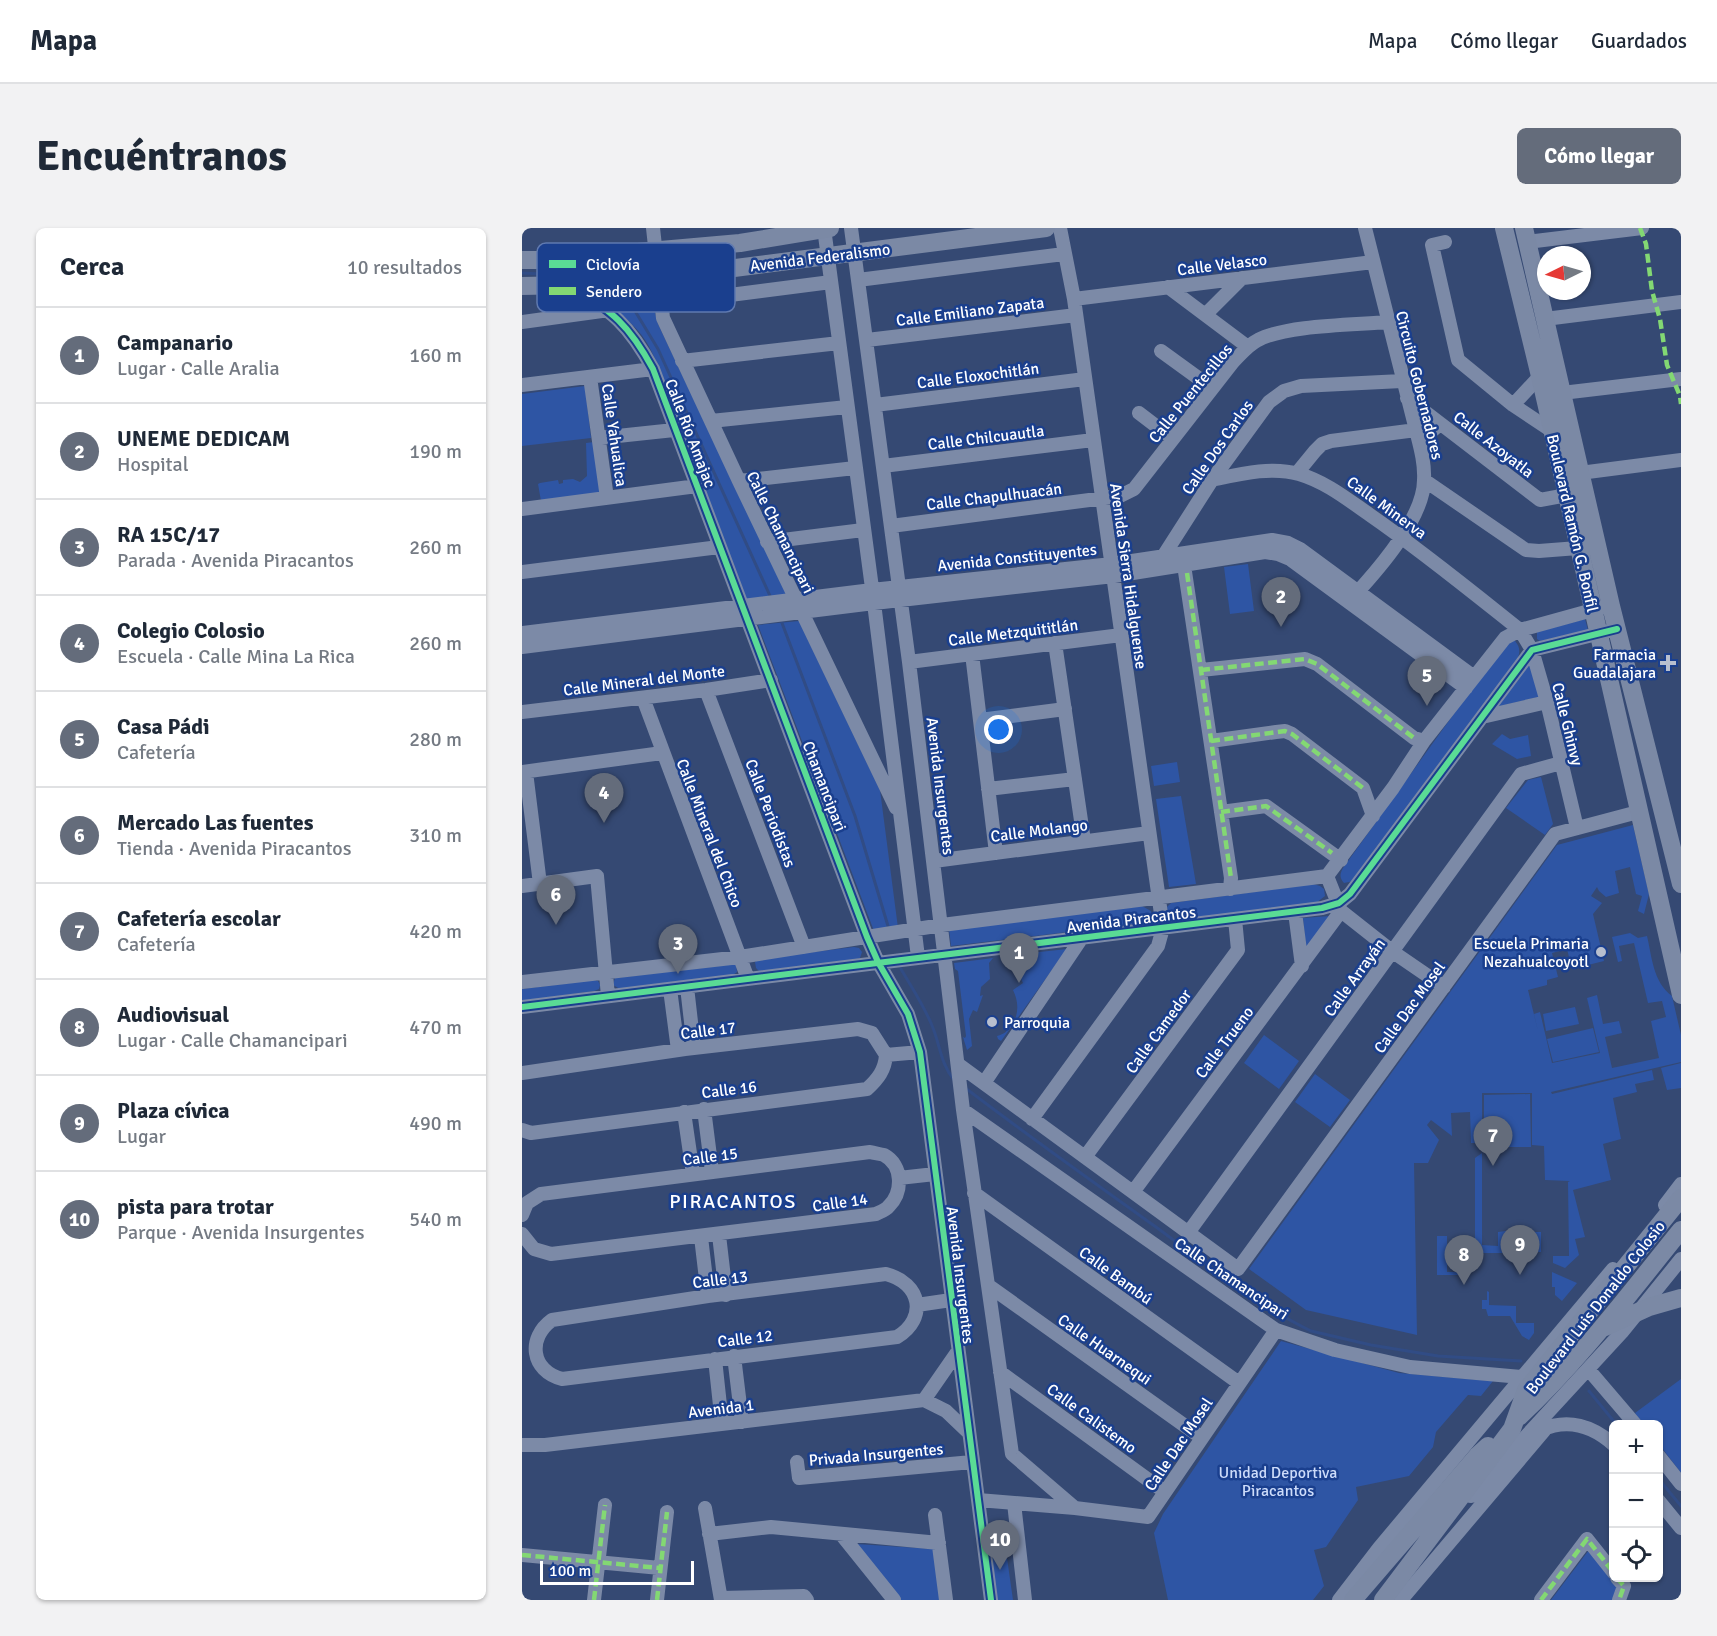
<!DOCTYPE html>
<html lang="es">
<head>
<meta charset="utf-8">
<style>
  :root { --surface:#fff; --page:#f2f2f3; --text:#1f2937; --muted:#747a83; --line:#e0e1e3; --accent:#646c7b }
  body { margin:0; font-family:Signika,sans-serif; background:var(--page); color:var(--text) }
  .controls { position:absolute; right:18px; bottom:18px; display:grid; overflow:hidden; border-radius:9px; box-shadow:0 2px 4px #0004 }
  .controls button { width:54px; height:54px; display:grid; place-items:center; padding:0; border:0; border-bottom:2px solid var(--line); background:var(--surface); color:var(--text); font:30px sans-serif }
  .compass { position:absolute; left:1015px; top:18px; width:54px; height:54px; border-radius:50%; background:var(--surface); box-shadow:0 2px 4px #0004; rotate:265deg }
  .scale { position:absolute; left:18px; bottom:15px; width:154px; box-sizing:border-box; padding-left:6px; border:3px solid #fff; border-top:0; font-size:16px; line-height:21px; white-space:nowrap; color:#fff; -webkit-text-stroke:4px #1a3f8e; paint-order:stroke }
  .you { position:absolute; left:477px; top:502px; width:21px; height:21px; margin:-15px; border:4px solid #fff; border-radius:50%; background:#1a73e8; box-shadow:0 0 0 9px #1a73e833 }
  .badge { display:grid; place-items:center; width:39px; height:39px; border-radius:50%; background:var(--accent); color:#fff; font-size:20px; font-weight:700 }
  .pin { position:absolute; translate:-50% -50px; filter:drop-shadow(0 2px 3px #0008) }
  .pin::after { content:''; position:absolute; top:32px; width:21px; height:18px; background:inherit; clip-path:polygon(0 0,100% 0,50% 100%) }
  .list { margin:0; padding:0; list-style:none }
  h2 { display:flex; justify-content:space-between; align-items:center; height:78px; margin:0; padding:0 24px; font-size:26px }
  h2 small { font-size:20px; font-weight:400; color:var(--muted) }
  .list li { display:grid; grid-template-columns:39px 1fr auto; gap:18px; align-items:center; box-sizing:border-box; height:96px; padding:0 24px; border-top:2px solid var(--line) }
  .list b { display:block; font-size:22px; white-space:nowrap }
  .list p { margin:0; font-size:20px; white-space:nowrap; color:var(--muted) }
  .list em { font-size:20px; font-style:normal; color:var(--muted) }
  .icon { flex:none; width:33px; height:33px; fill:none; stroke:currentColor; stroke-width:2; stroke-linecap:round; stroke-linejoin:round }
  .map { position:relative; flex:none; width:1159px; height:1372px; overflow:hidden; border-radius:9px }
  header { display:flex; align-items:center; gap:36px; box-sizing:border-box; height:84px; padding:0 30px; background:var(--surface); border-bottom:2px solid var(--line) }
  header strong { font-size:28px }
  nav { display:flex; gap:33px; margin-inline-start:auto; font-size:21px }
  .intro { display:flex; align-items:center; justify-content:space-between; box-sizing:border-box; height:144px; padding:0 36px }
  h1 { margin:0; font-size:42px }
  .button { padding:15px 27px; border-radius:9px; background:var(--accent); color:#fff; font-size:21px; font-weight:700 }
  main { display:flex; gap:36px; padding:0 36px }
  aside { flex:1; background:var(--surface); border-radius:9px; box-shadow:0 2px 4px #0004 }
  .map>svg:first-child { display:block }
  .green { fill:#2e55a4 }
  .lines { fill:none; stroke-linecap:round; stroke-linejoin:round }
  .stream { stroke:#314c85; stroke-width:3 }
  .minor { stroke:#7c8aa7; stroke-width:14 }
  .major { stroke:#7b89a5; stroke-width:18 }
  .quiet { stroke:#83d873; stroke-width:4.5; stroke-dasharray:9 4.5; stroke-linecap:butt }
  .cycleway-casing { stroke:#1a3f8e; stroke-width:10 }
  .cycleway { stroke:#5adb95; stroke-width:6 }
  .poi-dot { fill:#b8bfce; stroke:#1a3f8e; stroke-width:2 }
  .labels { text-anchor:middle; stroke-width:5; stroke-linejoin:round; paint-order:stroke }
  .street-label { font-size:16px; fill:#fff; stroke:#1a3f8e }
  .poi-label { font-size:16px; fill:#fff; stroke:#1a3f8e; text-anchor:end }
  .park-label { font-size:16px; fill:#cddcfa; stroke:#1a3f8e }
  .quarter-label { font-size:20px; letter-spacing:1.5px; fill:#fff; stroke:#1a3f8e }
  .key { fill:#1a3f8e; stroke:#5f79b0; stroke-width:1.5 }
  .key-label { font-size:16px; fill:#fff }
</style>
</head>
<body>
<header>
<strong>Mapa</strong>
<nav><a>Mapa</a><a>Cómo llegar</a><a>Guardados</a></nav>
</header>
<div class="intro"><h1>Encuéntranos</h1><a class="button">Cómo llegar</a></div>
<main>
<aside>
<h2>Cerca<small>10 resultados</small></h2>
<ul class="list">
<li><span class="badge">1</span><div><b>Campanario</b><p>Lugar · Calle Aralia</p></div><em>160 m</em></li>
<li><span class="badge">2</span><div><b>UNEME DEDICAM</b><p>Hospital</p></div><em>190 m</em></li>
<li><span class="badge">3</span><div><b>RA 15C/17</b><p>Parada · Avenida Piracantos</p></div><em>260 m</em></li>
<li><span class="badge">4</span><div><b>Colegio Colosio</b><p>Escuela · Calle Mina La Rica</p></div><em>260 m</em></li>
<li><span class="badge">5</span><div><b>Casa Pádi</b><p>Cafetería</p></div><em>280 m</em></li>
<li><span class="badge">6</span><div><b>Mercado Las fuentes</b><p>Tienda · Avenida Piracantos</p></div><em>310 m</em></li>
<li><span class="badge">7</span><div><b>Cafetería escolar</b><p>Cafetería</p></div><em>420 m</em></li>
<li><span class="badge">8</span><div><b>Audiovisual</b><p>Lugar · Calle Chamancipari</p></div><em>470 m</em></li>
<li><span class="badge">9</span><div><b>Plaza cívica</b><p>Lugar</p></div><em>490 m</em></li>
<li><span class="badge">10</span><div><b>pista para trotar</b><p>Parque · Avenida Insurgentes</p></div><em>540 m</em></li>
</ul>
</aside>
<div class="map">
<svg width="1159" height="1372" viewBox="0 0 1159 1372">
  <rect width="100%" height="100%" fill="#354973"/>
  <!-- green -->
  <path class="green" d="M129,59l2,18 5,19 129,272 -40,7 -84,-226c-5,-11 -10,-24 -16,-34 -13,-22 -36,-36 -57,-50z
    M63,158l6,52 -69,8v-52z
    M72,214l6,50 -2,2 -57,7 -3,-17 2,-1 18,-3 1,4 4,-1v-3l10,-1 7,3 7,-6 -1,-33z
    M726,336l6,47 -24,3 -6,-47z
    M1063,391l3,11 -48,11 -3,-2v-7z
    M277,393l81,169 18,138 -24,3 -116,-306z
    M987,413h6c5,6 5,10 3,17l-164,223 -10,2c-5,-6 -4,-9 -1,-15l159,-221z
    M1008,433l9,36 -42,10z
    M980,506l8,5 18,-4 3,21 -14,3 -25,-15z
    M655,534l3,20 -26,4 -3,-20z
    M1019,549l12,47 -8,11 -39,-27 22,-28z
    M659,568l15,88 -27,3 -13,-88z
    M1111,597l16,69 -5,20 -6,-3 4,-15 -6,-2 -6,-27 -15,4 4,22 -13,4 -7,-6 -2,-4 -6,9 11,7 -9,11 11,47 -32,8 -5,-20 -15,4 6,24 -11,3v5l-19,5 10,41 -4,-17 6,-2 12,51 48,-10 -13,-55 10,-3 6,29 16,-3 3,12 -17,4 7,31 47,-10 -8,-37 15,-4 -4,-16 -14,2 -14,-60 -15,3 3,15 -4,1 -6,-25 18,-4 8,5 9,-2c5,21 6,46 25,60l9,39v27l-130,30 1,2 100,-24 2,10 -19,4 2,8 -24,6 8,41 -18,5 8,36 -38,10 12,47 -10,2 4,16 -14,13 -12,-5v-7h16l-1,-74 2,-1 -25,-1 -1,-34 -12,-1v-52h-50v50h-11l-1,-31 -19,1 1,23 -21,-16 -4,5 12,15 -11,23h-14l3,172 -111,-25 -57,-41 308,-424z
    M791,656l7,2 4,3 1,7 -9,7 -143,18 -5,-6 -1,-8 4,-4z
    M620,678l9,5 1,6 -3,4 -6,2 -192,23 -2,-17z
    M808,688l-24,34 -3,-32z
    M332,719l5,1 3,4 -2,6 -5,2 -96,11 -3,-3 -1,-6 3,-3z
    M545,721l-63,88 -3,4 -3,-2 -1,-3c7,-2 12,-5 13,-12l4,-2c5,-11 4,-22 -1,-32l10,-7 -2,-4h-3l3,-25z
    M471,730l-4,5 1,16 -9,8 -1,9 3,-1 -6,17 -4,-2 -4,9 3,27 -5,4 -4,-13 2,1 1,-2 -8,-65 -3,-2 -1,-6z
    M214,736l1,8 -4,3 -113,14 -7,-4 2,-7z
    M71,752l5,1 2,4 -1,4 -5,2 -72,10v-12z
    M1053,779l4,17 -33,7 -3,-17z
    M1071,800l6,24 -46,10 -6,-23z
    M742,807l35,26 -20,28 -35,-26z
    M1159,835v25l-14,2 -6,-22z
    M793,846l35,26 -20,27 -35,-25z
    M1008,866l1,53h-47v-52z
    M960,925v92l16,1v-14l8,-1v22h-31v-95z
    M989,1004h5v11h18l1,-11h6v20h-30z
    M915,1008h10v36h14v3h-24z
    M1030,1044l25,11 -15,18 -7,-6v-8h-3z
    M965,1063l2,1v13l27,1v17h18v10l-5,7 -7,-4 -12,-20h-22l-2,-7h-4v-9h5z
    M759,1113l118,32 94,8 -12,15 -13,-1 -32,37 -3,15 -24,29 -53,11 2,13 -32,47 -12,3 10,36 -11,14h-145l-14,-67 9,-19z
    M1159,1151v94l-22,-29 -1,-20h-15l-8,-11z
    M482,1309l9,63h-17l-8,-61z
    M334,1316l78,5 6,51h-40z
    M1067,1322l30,37 -5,13h-63z"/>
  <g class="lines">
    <!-- stream -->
    <path class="stream" d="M0,45l58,3
      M94,64l13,9 29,48 113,249
      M260,395l73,193 33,110
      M379,741c11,19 24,38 32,59 7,18 8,36 21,52
      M442,859c63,48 128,94 192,140 50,37 100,77 155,104l60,14 67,11 83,5
      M1067,1163l27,33
      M1136,1250l23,28"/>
    <!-- minor -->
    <path class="minor" d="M131,0l10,90 76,163 157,327
      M302,0l50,375 44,354
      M329,0l58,434 54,448 49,344 63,54
      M923,14l-13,3 26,115 55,45 39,26
      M1005,14l115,-14
      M336,52l206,-26
      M49,57c42,28 57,38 82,84l214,568 11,25 30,52 12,38 71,548
      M646,59l80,60
      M552,71l299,-37
      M138,76l171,-22
      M684,86l36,-36
      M1023,91l136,-17
      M0,94l87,-12
      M345,112l209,-25
      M639,123l51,37
      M160,133l157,-18
      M68,149l17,121
      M0,157l131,-16
      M1040,165l119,-14
      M885,170l133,102 27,-5
      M353,177l210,-26
      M991,177l27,-29
      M617,185l34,26
      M189,193l136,-14
      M77,210l75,-8
      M897,214l21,-18
      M361,238l210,-26
      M775,245l18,-22 7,-7 9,-3 85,-11
      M1058,245l101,-13
      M690,252c28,-6 59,-14 87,-6 27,8 48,25 71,41 52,36 101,76 150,115l12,20 15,52 30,126
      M902,252l102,70 13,1 39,-3
      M217,253l116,-13
      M0,281l175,-23
      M369,298l229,-30 14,-7 99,-127c8,-8 15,-17 25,-22 28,-15 95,-15 130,-18
      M245,314l96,-12
      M642,332v-5l48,-75 57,-78 15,-11 17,-5 101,-5
      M662,337l47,313 -1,11
      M0,344l197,-25
      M831,369c25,-27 71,-79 71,-117 1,-17 -4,-34 -8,-50l-51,-202
      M0,405l350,-43 240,-26 160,-24 16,3 12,6 174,128
      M533,415l29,198
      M0,419l352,-44 240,-27 151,-24 13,2 12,5 176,129
      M450,426l24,199
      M387,434l212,-27
      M679,442l104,-11 12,5 97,74 10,3
      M184,462l98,257
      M121,470l105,281
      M0,484l184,-22 65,-10
      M960,489l65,-15
      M458,492l85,-11
      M689,513l65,-9 9,-1 7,3 71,54 10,28
      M0,544l140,-19
      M4,544l14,112
      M466,561l87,-10
      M699,584l45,-6 75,54
      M412,633l215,-28
      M805,648l14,35 52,41 51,35
      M0,658l75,-10 11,120
      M773,684l7,54
      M0,754l218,-25 202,-32 385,-49 66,-88 31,-47 81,-103 15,-8 80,-22
      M165,759l7,61
      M148,761l8,61
      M0,779l800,-99 17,-5 11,-9 182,-244 85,-21
      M364,827l34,-3
      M437,837l279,204 317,-435 83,-22
      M0,845l163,-24 173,-20 14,4 14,22
      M462,855l97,-144
      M182,881l8,63
      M441,882l313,220 59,20 75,17 111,10
      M162,884l9,62
      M510,891l126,-173 5,-18 -89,-629 -14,-71
      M0,902l9,3 336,-44c11,-10 18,-19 19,-34
      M563,929l153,-207 -3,-31
      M377,950l36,-4
      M611,964l208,-281
      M452,965l265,190
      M1143,977l16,-21
      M0,987l5,-12 14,-9 329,-42c4,1 10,2 14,3 19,10 19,37 5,51 -3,4 -9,6 -13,8l-325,40 -17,-5 -12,-15
      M666,1005l333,-459 40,-11
      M197,1007l7,60
      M179,1009l7,59
      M364,1046c35,9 42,44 11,63l-335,42c-31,-8 -35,-41 -10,-59l156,-24z
      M467,1058l213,152
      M395,1077l34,-5
      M212,1128l8,66
      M193,1131l7,65
      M1066,1141l47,55
      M478,1144l165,120
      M402,1172l34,-49
      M1019,1202c27,-12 52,-4 73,15
      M0,1217h23l379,-45 22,11 22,21
      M1136,1227l23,29
      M275,1234l2,16 173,-16
      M949,1268l151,-164 59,-73
      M456,1272l97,8 73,9 128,-187
      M1136,1272l23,28
      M492,1275l11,97
      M183,1280l16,92
      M413,1287l11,85
      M187,1306l62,-7 168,16
      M319,1306l53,66
      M0,1327l138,13
      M1095,1350l7,8 -5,14
      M199,1370l83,-2 3,4
      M72,1372l11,-95
      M135,1372l10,-88
      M817,1372l40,-52 234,-279
      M879,1372l147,-174
      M1019,1372l46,-61 27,34"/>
    <!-- major -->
    <path class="major" d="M982,0l36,148 141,619
      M1002,0l87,378 70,278
      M0,32h25l193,-17 90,-15
      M0,58l49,-1 86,-7 389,-50
      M1083,1099l44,-20 32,-9
      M997,1189c60,-56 110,-123 162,-187
      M831,1372l124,-144 11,-10
      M861,1372l129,-171 14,-39 155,-192"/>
    <!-- quiet -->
    <path class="quiet" d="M1118,0l6,16 6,47 8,28 7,46 13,31 1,8
      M665,345l44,305
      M679,442l104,-11 12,5 97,74
      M689,513l74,-10 7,3 71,54
      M699,584l45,-6 66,47
      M0,1327l138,13
      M1095,1350l7,8 -5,14
      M72,1372l11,-95
      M135,1372l10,-88
      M1019,1372l46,-61 27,34"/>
    <!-- cycleway casing -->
    <g class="cycleway-casing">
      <path id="cycleway" d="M49,57c42,28 57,38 82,84l214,568 11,25 30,52 12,38 71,548
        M0,779l800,-99 17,-5 11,-9 182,-244 85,-21"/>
    </g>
    <!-- cycleway -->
    <use href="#cycleway" class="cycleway"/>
  </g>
  <!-- markers -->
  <g class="poi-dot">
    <path d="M1143 426h6v6h6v6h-6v6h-6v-6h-6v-6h6z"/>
    <circle cx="1079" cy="724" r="6"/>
    <circle cx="470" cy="794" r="6"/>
  </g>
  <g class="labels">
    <!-- street labels -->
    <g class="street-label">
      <text transform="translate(298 29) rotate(-7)" y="6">Avenida Federalismo</text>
      <text transform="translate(700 36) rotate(-7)" y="6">Calle Velasco</text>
      <text transform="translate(448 83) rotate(-7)" y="6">Calle Emiliano Zapata</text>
      <text transform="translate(456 147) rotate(-7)" y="6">Calle Eloxochitlán</text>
      <text transform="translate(898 157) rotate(76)" y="6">Circuito Gobernadores</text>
      <text transform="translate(668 165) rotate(-51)" y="6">Calle Puentecillos</text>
      <text transform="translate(169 205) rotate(69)" y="6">Calle Río Amajac</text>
      <text transform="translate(93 207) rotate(82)" y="6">Calle Yahualica</text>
      <text transform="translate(464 209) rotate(-7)" y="6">Calle Chilcuautla</text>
      <text transform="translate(972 216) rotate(38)" y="6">Calle Azoyatla</text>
      <text transform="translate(695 219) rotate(-55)" y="6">Calle Dos Carlos</text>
      <text transform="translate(472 268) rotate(-7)" y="6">Calle Chapulhuacán</text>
      <text transform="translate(865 279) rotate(36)" y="6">Calle Minerva</text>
      <text transform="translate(1051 295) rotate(77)" y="6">Boulevard Ramón G. Bonfil</text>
      <text transform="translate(259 304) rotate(64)" y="6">Calle Chamancipari</text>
      <text transform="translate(495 329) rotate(-6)" y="6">Avenida Constituyentes</text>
      <text transform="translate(607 348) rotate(82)" y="6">Avenida Sierra Hidalguense</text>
      <text transform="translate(491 404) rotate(-7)" y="6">Calle Metzquititlán</text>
      <text transform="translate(122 452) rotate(-7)" y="6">Calle Mineral del Monte</text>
      <text transform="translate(1046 496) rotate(76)" y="6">Calle Ghinvy</text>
      <text transform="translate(303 558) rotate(69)" y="6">Chamancipari</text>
      <text transform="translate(419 558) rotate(83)" y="6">Avenida Insurgentes</text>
      <text transform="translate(249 585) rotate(69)" y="6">Calle Periodistas</text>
      <text transform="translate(517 602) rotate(-7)" y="6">Calle Molango</text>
      <text transform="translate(188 605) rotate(69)" y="6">Calle Mineral del Chico</text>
      <text transform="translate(609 691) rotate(-7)" y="6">Avenida Piracantos</text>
      <text transform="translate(832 749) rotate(-54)" y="6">Calle Arrayán</text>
      <text transform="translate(887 779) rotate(-54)" y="6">Calle Dac Mosel</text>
      <text transform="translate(186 802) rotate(-7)" y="6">Calle 17</text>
      <text transform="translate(636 803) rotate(-54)" y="6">Calle Camedor</text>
      <text transform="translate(702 814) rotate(-53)" y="6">Calle Trueno</text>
      <text transform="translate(207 861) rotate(-7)" y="6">Calle 16</text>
      <text transform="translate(188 928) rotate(-7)" y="6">Calle 15</text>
      <text transform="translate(318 974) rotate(-8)" y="6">Calle 14</text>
      <text transform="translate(439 1047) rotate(83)" y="6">Avenida Insurgentes</text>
      <text transform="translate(594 1047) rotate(36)" y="6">Calle Bambú</text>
      <text transform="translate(710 1050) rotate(34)" y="6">Calle Chamancipari</text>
      <text transform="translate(198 1051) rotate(-7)" y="6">Calle 13</text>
      <text transform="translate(1073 1079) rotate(-52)" y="6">Boulevard Luis Donaldo Colosio</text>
      <text transform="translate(223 1110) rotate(-7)" y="6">Calle 12</text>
      <text transform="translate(583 1121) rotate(35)" y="6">Calle Huarnequi</text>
      <text transform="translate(199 1180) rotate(-7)" y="6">Avenida 1</text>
      <text transform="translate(570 1190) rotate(36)" y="6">Calle Calistemo</text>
      <text transform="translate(656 1216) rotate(-56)" y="6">Calle Dac Mosel</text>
      <text transform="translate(354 1226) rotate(-5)" y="6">Privada Insurgentes</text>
    </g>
    <!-- poi labels -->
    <g class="poi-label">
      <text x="1134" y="432">Farmacia<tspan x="1134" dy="18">Guadalajara</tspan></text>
      <text x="1067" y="721">Escuela Primaria<tspan x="1067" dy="18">Nezahualcoyotl</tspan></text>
      <text x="482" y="800" text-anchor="start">Parroquia</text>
    </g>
    <!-- park labels -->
    <g class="park-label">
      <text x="756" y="1250">Unidad Deportiva<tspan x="756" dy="18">Piracantos</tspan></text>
    </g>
    <!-- quarter labels -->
    <g class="quarter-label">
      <text x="211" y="980">PIRACANTOS</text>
    </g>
  </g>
  <!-- legend -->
  <rect x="15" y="15" width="198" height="69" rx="9" class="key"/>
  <rect x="27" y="32" width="27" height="8" fill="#5adb95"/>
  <rect x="27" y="59" width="27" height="8" fill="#83d873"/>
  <g class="key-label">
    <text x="64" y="42">Ciclovía</text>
    <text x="64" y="69">Sendero</text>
  </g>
</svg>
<div class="controls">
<button>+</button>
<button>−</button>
<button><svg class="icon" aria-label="locate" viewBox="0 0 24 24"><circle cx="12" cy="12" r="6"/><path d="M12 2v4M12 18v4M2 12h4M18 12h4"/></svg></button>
</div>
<svg class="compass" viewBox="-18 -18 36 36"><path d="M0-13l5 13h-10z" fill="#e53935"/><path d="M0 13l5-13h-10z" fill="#747a83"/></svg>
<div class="scale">100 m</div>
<div class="you"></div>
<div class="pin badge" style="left:497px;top:755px">1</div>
<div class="pin badge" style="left:759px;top:399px">2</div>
<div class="pin badge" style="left:156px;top:746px">3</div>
<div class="pin badge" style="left:82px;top:595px">4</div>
<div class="pin badge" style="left:905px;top:478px">5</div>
<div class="pin badge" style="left:34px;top:697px">6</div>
<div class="pin badge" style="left:971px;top:938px">7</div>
<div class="pin badge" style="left:942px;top:1057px">8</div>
<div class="pin badge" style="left:998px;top:1047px">9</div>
<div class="pin badge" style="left:478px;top:1342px">10</div>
</div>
</main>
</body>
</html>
